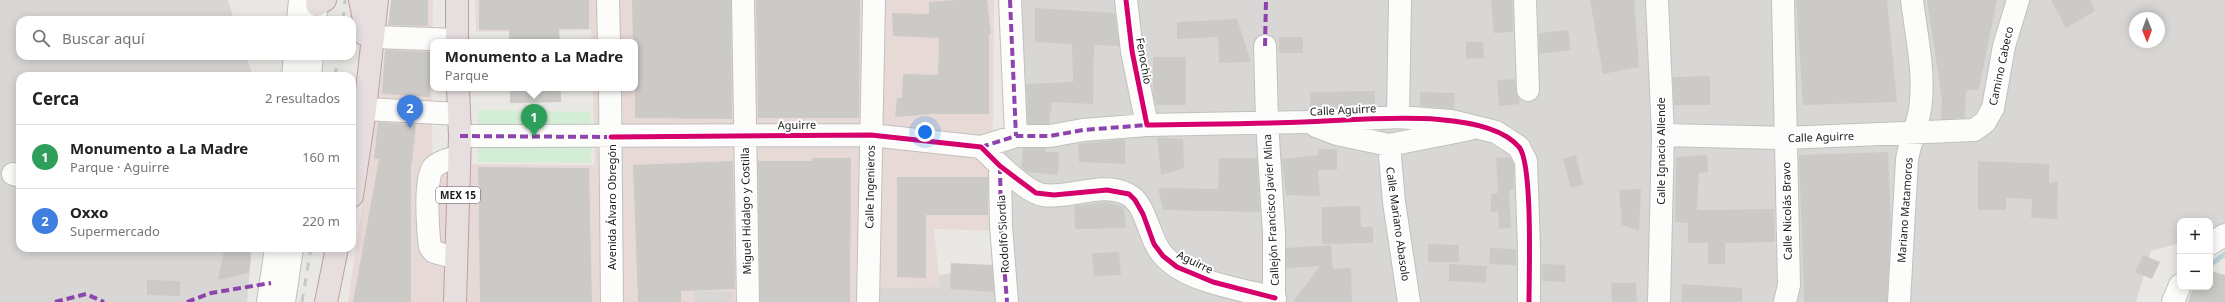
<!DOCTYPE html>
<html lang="es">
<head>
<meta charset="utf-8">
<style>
  :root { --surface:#fff; --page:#f6f6f6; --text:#222; --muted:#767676; --line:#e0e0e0; --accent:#db2777 }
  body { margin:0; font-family:"Noto Sans",sans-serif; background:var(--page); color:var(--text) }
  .controls { position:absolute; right:12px; bottom:12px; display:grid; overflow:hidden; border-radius:8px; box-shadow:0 2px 10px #0003 }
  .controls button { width:36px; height:36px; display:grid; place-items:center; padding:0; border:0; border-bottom:1px solid var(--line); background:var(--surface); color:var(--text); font:20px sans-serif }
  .compass { position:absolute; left:2129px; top:12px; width:36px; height:36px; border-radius:50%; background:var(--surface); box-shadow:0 2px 10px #0003; rotate:179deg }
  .you { position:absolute; left:925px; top:132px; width:14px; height:14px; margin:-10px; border:3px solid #fff; border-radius:50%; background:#1a73e8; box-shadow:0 0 0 6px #1a73e833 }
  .badge { display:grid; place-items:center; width:26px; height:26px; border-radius:50%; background:var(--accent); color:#fff; font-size:13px; font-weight:700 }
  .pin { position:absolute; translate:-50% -33px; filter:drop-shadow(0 1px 2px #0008) }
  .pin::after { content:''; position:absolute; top:21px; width:14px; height:12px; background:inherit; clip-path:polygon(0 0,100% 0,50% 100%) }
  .popup { position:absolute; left:430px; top:39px; width:208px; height:52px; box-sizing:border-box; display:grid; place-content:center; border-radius:8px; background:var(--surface); filter:drop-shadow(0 1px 3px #0005); font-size:13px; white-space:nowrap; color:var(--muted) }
  .popup b { font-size:15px; color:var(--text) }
  .popup::after { content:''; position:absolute; left:50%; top:100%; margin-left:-8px; border:8px solid transparent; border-top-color:var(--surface) }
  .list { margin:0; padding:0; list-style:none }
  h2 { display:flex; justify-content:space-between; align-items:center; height:52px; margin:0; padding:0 16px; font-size:17px }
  h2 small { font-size:13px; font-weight:400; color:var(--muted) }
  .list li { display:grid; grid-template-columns:26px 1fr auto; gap:12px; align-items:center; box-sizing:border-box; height:64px; padding:0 16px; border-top:1px solid var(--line) }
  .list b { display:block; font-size:15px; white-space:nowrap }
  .list p { margin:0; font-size:13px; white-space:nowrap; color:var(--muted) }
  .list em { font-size:13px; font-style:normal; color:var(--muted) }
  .icon { flex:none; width:22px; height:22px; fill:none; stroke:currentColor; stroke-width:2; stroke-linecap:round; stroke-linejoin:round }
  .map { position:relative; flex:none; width:2225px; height:302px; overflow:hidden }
  .search { position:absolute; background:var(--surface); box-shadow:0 2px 10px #0003; left:16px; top:16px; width:340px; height:44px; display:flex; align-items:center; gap:10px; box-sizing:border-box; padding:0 14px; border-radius:12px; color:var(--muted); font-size:15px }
  .panel { position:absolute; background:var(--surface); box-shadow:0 2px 10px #0003; left:16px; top:72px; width:340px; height:180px; border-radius:12px }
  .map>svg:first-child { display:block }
  .residential { fill:#d9d7d5; fill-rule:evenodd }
  .commercial { fill:#e7dad6 }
  .religious { fill:#d8d7d5 }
  .park { fill:#d4eed5 }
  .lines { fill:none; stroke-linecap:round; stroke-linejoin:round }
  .stream { stroke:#bad1da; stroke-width:5 }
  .building { fill:#cccac7 }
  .minor-casing { stroke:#c1c0be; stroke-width:24 }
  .highway-casing { stroke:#bb9fa4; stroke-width:24 }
  .minor { stroke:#fcfcfb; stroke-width:22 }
  .highway { stroke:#e7dfdf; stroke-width:22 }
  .rail { stroke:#c9c9c8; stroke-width:3; stroke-dasharray:8 8; stroke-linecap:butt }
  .quiet { stroke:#8e44ad; stroke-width:4; stroke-dasharray:8 4; stroke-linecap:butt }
  .cycleway-casing { stroke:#fff; stroke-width:8 }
  .cycleway { stroke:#d6006c; stroke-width:5 }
  .labels { text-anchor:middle; stroke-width:4; stroke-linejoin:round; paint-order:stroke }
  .shield { fill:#fff; stroke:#5f5f5f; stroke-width:1 }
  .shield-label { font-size:10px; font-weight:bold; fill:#1b1b1b }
  .street-label { font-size:11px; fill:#1b1b1b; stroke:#fff }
</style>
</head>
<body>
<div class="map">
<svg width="2225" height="302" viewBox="0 0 2225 302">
  <rect width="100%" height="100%" fill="#eae8e4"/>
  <!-- residential -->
  <path class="residential" d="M0,0h228l6,20h-214v36h226l7,20h-233v172h232l-5,54h-247z
    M1007,0h1218v230l-15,4v-13h-30v22l-29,8 -15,51h-1280v-13l145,-24zM2135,18h24v24h-24z"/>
  <!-- commercial -->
  <path class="commercial" d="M392,0h41l-1,164 163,1 -2,-77h42v-46h-43l-1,-12 -115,2 -1,-32h519l-2,231 -58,-2 6,58 -84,2v13h-508z"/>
  <!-- religious -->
  <path class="religious" d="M694,291l38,1v10h-38z"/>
  <!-- park -->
  <path class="park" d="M478,110l112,2 1,51 -113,-1z"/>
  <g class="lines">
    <!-- stream -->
    <path class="stream" d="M2210,265l15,-11"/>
  </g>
  <!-- building -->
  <path class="building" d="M391,0h37v26l-40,-1z
    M479,0h110v29h-30l1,13h-51v-12h-30z
    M632,0h99l1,119 -97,-1v-76h-2z
    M756,0h104l-1,118h-101z
    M956,0h31l4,34h-2v80h-57l-37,3 2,-19h5l1,-24 35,1 1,-37 -46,-2 -1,-23 37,1v-12z
    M1491,0h21l1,32 -19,1z
    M1590,0h44l5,67 -36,7z
    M1796,0h91l10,102 -94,3z
    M1927,0h70l-18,89 -13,2 -1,27 -24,1 1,-19z
    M2051,0h39l5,11 -29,17z
    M1035,8l80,5 4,33 -25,-1 -1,59 -41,-2 -3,22h-21l-2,-40 47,-2 -1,-38 -37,-2z
    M1237,19l14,43 -32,1 -1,-26 -41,2v-17z
    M1568,30l3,20 -32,4v-21z
    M1279,37h24v16h-24z
    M1466,42h17l1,16 -18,1z
    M385,50l46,2 -1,45 -48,-3z
    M1153,57h33v48h-30l-3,-12z
    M1710,76v29h-36l-1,-28z
    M1515,79l1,12 4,13 -21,2 -2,-26z
    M510,88h51v14l-51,1z
    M1375,91v15l-65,3v-17z
    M1420,92l35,1 -1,16 -34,-3z
    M378,122l38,3 -4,38h-1v139h-58l26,-143h-5z
    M1157,137l26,2 1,29 -23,7z
    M1125,139v25l-46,-2 -1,-18z
    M1023,148h23l-1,4h14l-1,23 -31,-3 -6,-5z
    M1318,149h19v21h-19l2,26 -34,-1 -4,-36 36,-4z
    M1888,152l3,70 -4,80h-83l-5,-147z
    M1576,155l7,30 -12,3 -8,-29z
    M1707,155l1,17 -9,1 -2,37 77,-1 1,33 -50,1v21h-17v-21h-20v-20l-13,-1 1,-65z
    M1510,157l4,7v25l-5,1 2,38 -12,1 -1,-18 -7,1v-18l7,-1 -2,-35z
    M812,158h39l-1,144h-90l-2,-141h54z
    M1219,158h38l3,54 -97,-2 -5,-22 60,1z
    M733,161l2,128 -54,2v11h-43l-5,-137z
    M1978,161l71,3v19l9,-1 -1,37 -26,-1 1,-19 -26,-1v12h-28z
    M478,167l111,1 3,134h-112z
    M897,177h91v38h-62v63l-29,-1z
    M1641,189l-2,42 -17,-6 -3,-35z
    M1106,202l18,5 2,21 -51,1 -1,-23z
    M1360,206l1,21h12v16l-51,1v-37z
    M1428,244l31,1v17h-31z
    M1331,245l2,24 18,-1 1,34h-59l27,-36 -34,2v-20z
    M237,248l14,3 -2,22 -31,7 6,-30z
    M1490,248l26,1v16l-27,-1z
    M1119,252l2,23 -27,1 -2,-23z
    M2143,255l17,7 -8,17 -17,-7z
    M951,263l41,2 2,27 -44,-3z
    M1449,264l38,2 -1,17 -37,-2z
    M1542,264l23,1 1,17 -24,-1z
    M2210,271l15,4v27h-37l5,-15h17z
    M147,280l33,1v15l-33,-1z
    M1611,283h25l1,19h-25z
    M1682,284l60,4v14h-61z"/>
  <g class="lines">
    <!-- minor casing -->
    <g class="minor-casing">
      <path id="minor" d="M608,0l1,42
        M743,0l5,302
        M1010,0l6,136
        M1126,0l6,51 15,74
        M1525,0l3,90
        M1657,0l6,135 -4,167
        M1783,0l6,285 -4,17
        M298,20l2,-20
        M315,20l2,-20
        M374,37l83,3
        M1265,46l2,76 7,111v69
        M293,76l2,-20
        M310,76l2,-20
        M610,88l2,214
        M365,109l94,5
        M1398,117l2,-117
        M1316,126l21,8 52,11 81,-16
        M1663,135l122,3 189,-8 11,-8 8,-14 11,-62 14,-46
        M460,136l411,-1 110,12 35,-11h34l33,-6 64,-5 157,-3 94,-5 53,4 45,11 23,15 7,14 3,87v54
        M1389,145l5,57 15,100
        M981,147c13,13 45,45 62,48 28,4 58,-14 84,-1 20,9 21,45 36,61 23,27 78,34 112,43
        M1000,166l1,60 6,76
        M13,174l7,2
        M2210,244l15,-9
        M456,258l-22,-6 -4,-5c-2,-15 -6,-68 3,-79 6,-7 18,-9 26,-11
        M268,302l8,-54
        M284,302l8,-54
        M868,302l6,-302
        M1899,302l8,-142c3,-20 13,-39 14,-59 3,-33 -5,-68 -9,-101
        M2173,302l7,-17"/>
    </g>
    <!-- highway casing -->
    <g class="highway-casing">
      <path id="highway" d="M360,0l5,24 -1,10
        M457,0v42
        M317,5l8,-5
        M352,196l13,-87 12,-109
        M326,302l11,-54
        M455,302l5,-166 -2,-48"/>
    </g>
    <!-- minor -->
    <use href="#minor" class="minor"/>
    <!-- highway -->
    <use href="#highway" class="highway"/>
    <!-- rail -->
    <path class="rail" d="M343,20l2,-20
      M335,76l3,-20
      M302,302l9,-54"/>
    <!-- quiet -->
    <path class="quiet" d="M1010,0l6,136
      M1265,46l1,-46
      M460,136l151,1
      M981,147l35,-11h34l33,-6 64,-5
      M1000,166l1,60 6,76
      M55,302l31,-8 18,8
      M187,302l24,-9 60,-10"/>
    <!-- cycleway casing -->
    <g class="cycleway-casing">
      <path id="cycleway" d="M1126,0l6,51 15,74c52,-1 105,-1 157,-3 50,-1 180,-17 215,25 14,16 10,128 10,155
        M611,137l260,-2 110,12 19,19 36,27 18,2 53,-5 22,4 6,6 8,14 11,30 9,12 14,11 36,15 62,16"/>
    </g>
    <!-- cycleway -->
    <use href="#cycleway" class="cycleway"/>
  </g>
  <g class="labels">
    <!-- shield labels -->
    <rect class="shield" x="436" y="187" width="44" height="16" rx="3"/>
    <g class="shield-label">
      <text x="458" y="199">MEX 15</text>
    </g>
    <!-- street labels -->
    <g class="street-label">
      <text transform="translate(1144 61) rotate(80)" y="4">Fenochio</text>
      <text transform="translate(2001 66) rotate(-78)" y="4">Camino Cabeco</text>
      <text transform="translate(1343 110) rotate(-3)" y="4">Calle Aguirre</text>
      <text transform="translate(797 125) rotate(-1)" y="4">Aguirre</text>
      <text transform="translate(1821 137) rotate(-2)" y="4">Calle Aguirre</text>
      <text transform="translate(1661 151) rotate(-90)" y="4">Calle Ignacio Allende</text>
      <text transform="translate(870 187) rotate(-89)" y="4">Calle Ingenieros</text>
      <text transform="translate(612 207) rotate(-90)" y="4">Avenida Álvaro Obregón</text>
      <text transform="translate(1271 210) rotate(-93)" y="4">Callejón Francisco Javier Mina</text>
      <text transform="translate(1905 210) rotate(-86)" y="4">Mariano Matamoros</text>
      <text transform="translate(746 211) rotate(-91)" y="4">Miguel Hidalgo y Costilla</text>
      <text transform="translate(1787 211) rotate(-91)" y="4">Calle Nicolás Bravo</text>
      <text transform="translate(1398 224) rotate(82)" y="4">Calle Mariano Abasolo</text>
      <text transform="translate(1003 234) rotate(-93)" y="4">Rodolfo Siordia</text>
      <text transform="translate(1195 262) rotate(26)" y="4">Aguirre</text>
    </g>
  </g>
</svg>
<div class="controls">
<button>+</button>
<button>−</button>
</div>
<svg class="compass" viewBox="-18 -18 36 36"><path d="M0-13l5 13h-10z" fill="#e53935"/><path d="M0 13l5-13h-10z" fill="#767676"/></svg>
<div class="you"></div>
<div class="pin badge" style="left:534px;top:137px;background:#2e9e5b">1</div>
<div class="popup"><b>Monumento a La Madre</b>Parque</div>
<div class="pin badge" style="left:410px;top:128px;background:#3f7fe0">2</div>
<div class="search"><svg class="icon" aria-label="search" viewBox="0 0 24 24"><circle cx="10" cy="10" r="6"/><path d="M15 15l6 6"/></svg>Buscar aquí</div>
<section class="panel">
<h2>Cerca<small>2 resultados</small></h2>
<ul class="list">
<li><span class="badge" style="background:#2e9e5b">1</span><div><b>Monumento a La Madre</b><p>Parque · Aguirre</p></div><em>160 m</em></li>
<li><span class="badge" style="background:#3f7fe0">2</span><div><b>Oxxo</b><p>Supermercado</p></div><em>220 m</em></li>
</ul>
</section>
</div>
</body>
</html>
